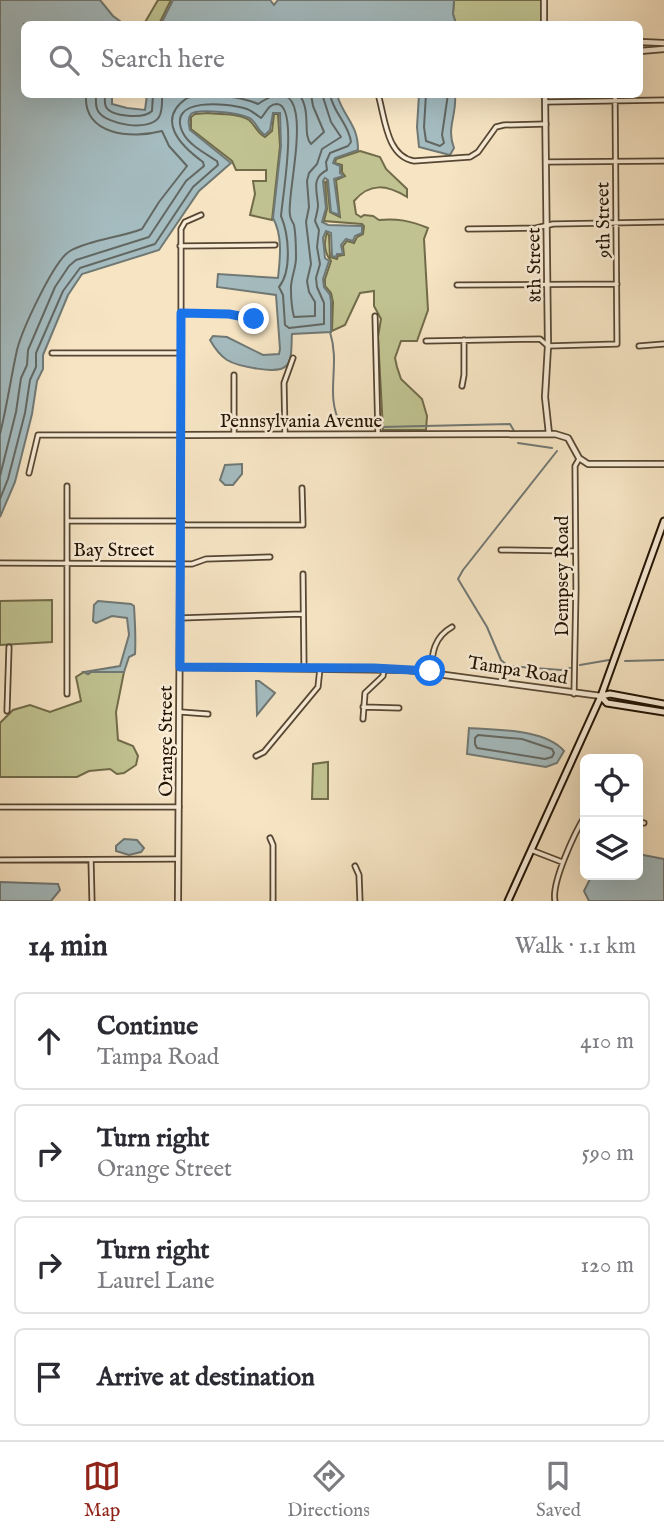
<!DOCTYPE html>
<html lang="en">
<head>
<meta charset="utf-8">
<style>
  :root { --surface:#fff; --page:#f2f2f3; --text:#2b2b33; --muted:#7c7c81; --line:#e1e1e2; --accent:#8f2418 }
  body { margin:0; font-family:"IM FELL English",serif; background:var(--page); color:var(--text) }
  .controls { position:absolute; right:21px; bottom:21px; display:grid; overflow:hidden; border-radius:10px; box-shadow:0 7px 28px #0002 }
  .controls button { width:63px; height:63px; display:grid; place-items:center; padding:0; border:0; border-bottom:2px solid var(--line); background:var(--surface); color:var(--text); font:35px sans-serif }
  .stop { position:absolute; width:21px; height:21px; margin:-16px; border:5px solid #1a73e8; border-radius:50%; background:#fff }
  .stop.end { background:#1a73e8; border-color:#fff; box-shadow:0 2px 7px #0008 }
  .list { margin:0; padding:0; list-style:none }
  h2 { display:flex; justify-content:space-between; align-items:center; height:91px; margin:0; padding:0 28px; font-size:30px }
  h2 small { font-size:23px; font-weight:400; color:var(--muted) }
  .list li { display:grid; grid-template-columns:46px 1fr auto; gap:21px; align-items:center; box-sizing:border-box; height:98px; margin:0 14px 14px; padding:0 14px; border:2px solid var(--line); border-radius:10px }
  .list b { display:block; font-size:26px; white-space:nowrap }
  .list p { margin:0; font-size:23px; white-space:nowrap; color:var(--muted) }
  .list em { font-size:23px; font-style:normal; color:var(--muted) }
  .icon { flex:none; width:38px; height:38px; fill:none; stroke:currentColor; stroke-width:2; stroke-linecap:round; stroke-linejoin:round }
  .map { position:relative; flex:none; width:664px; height:901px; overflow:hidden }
  .search { position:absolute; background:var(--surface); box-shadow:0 7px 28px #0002; left:21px; right:21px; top:21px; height:77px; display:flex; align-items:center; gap:18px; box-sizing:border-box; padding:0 24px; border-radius:10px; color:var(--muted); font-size:26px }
  .sheet { height:539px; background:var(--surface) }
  nav { display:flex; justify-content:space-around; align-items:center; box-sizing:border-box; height:98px; border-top:2px solid var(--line); background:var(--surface); font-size:19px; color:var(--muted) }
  nav a { display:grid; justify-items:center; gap:4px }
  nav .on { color:var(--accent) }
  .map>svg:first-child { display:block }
  .green { fill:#c0c391; stroke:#716b4a; stroke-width:2 }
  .water { fill:#a4bbbf; stroke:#707874; stroke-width:2 }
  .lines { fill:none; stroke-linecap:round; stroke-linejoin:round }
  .shore { stroke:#636762; stroke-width:2 }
  .stream { stroke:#707874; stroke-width:2 }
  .minor-casing { stroke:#574734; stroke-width:7 }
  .tertiary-casing { stroke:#574734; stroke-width:8 }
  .secondary-casing { stroke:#221304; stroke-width:9 }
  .minor { stroke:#f9edd8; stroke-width:3.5 }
  .tertiary { stroke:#f9edd8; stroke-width:4.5 }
  .secondary { stroke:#f9edd8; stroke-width:5 }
  .route { stroke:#1a73e8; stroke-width:9 }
  .labels { text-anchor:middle; stroke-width:5; stroke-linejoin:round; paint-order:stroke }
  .street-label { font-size:19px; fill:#221304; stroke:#f9edd8 }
</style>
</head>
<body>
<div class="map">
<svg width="664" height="901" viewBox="0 0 664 901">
  <rect width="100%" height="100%" fill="#f6e4c3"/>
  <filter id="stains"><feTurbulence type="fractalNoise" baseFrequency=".00286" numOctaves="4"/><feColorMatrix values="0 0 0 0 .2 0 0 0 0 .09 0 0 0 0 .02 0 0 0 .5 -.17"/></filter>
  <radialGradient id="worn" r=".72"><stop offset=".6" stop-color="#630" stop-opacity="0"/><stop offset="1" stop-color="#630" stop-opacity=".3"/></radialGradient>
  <!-- green -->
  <path class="green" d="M158,0h13l-12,24h-15z
    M454,0h88v24h-86l-3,-10z
    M208,113c12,2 31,0 41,7 7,6 8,13 16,17l7,-6 2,-17h4l2,32 -8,74 -22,-5 5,-21 -2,-13h13v-11h-30l-4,-9 -41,-32v-12l4,-3z
    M360,151l20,6 6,12 21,20v8c-20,-12 -37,-15 -53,4l2,13 5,3 3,-2 9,1 6,4c18,-2 32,1 49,8l-4,11 4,71 -11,31h-16l-6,17 2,9 4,12 21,20 5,17 -1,14h-43l-5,-93 3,-18 -7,-13v-15l-14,2 -15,32 -13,6 1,-29 -2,-9 -6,-7v-7l6,-18c-6,-7 -8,-18 -4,-28l2,2 1,22 7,2 1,-3 6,-1 -1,-9 4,-5 7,2 3,-6 6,-3 1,-8 -2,-2 -38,-3 3,-12 -2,-27 2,-1 3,31 10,5 -4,-37 9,-4 -3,-4v-7l-7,-2 1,-4z
    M52,600v42l-52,3v-44z
    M110,671l14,1 -8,40 2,28 15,6 5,10 -2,9 -12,8 -7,1 -7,-5 -21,2 -12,6h-77v-54l13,-13 17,-5 20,7 31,-11 -5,-24 8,-5 4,2 3,-2z
    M328,762v37h-16l1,-35z"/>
  <!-- water -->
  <path class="water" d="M0,0h100l13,16 11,8h-100v70l88,1v9l15,4 18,2 2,-15h190c7,23 21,29 21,55l-23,8 -2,5 7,3v7l3,3 -9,3 5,36 -8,-3 -3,-32 -3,-2 -2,3 3,27 -4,14 6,3 34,1v7l-7,3 -2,5 -7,-2 -5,6 2,9h-6l-1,3 -4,-1 -1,-23 -5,-2 -3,7 2,20 4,3 -6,18 1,8 6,8 1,7v30l-39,2c-1,9 1,26 -6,32 -8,9 -49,0 -59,-6 -6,-4 -13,-13 -17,-20l3,-4 14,1 36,18 16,-1 1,-5 -4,-54 -59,-8 1,-13 60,4c2,-19 5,-42 -5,-60l8,-72 -1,-33h-7l-3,17 -5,5c-7,-4 -8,-11 -14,-16 -8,-6 -54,-11 -60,-5 -4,5 -2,11 -1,16l41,33 -32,28 -40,59 -77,24 -14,21 -25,60v14l-6,12 -5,33 -17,68 -15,35z
    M173,0h97l4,5 4,-5h176l-1,14 3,10h-295z
    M419,95h36c2,20 -9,33 -1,53l-4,7 -31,-8 -2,-20z
    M242,464v10l-9,11h-8l-5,-5 5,-15z
    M98,601l33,3 3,2c1,16 2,33 1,48l-6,3 -5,15h-33l-3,2 -4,-2 36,-6 9,-31 -2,-17 -15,-2 -16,7 -3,-2 1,-16z
    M256,681h3l16,12 -18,22z
    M469,728c28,2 76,1 95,23l-7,12 -11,4 -79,-13z
    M124,839l13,1 7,8 -3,4 -12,3 -13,-4v-5z
    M638,854l26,5v42h-75l-5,-10 8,-16h46z
    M0,882l58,2 2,6 -9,11h-51z"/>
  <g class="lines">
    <!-- shore -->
    <path class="shore" d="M96,94c0,6 -1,12 2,17 8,14 52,21 61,6 4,-7 3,-16 3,-23
      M105,94c0,4 -1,9 1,13 6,10 38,12 46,4l1,-17
      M299,94c13,18 3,40 12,50l13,-12 -11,-26 -2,-12
      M426,94l-2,33 2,14 14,5 4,-3 -2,-8 6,-41
      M0,434c7,-28 11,-57 17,-84 5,-20 37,-90 53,-99 22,-12 49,-13 72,-22l17,-27 28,-36 -18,-20 -7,-15c-30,8 -79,5 -76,-37
      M0,476l16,-64 5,-34 6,-13 1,-15 27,-63 14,-21 7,-6 73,-23 37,-56 18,-15 -1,-4c-22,-16 -48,-42 -16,-64 20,-6 52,-2 71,6 66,-45 27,90 32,111 0,4 3,7 4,10 2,10 2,23 2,33 0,11 -6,22 -5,32 0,8 1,19 3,27l21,-1v-14l-6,-10 -2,-11 4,-17 -5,-42 3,-15 -2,-26 2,-8 8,-9 5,-15 19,-12 -10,-15 -9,-28
      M0,499l8,-20 17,-66 5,-33 6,-13v-14l27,-62 17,-23 75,-24 38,-57 25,-22 -1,-4c-11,-7 -28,-16 -34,-28 -18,-37 46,-30 64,-24 5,2 10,6 14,9 5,-5 7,-14 16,-14 22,1 5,96 4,112 8,19 11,55 -2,71l4,8 2,30 4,3 35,-4v-21l-7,-16 -1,-9 4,-14 -3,-17 2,-17 -4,-9c1,-5 3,-11 3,-16 -1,-15 -7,-27 9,-35l-1,-8 4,-9 18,-7 3,-4c-2,-18 -18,-29 -21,-48
      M478,735l44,4 30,10 2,4 -2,4 -7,2 -68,-11 -2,-4v-6z"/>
    <!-- stream -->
    <path class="stream" d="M330,332c11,35 -6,62 11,93l34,2
      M381,427l129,-3 4,7
      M518,443l34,5
      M557,451l-94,119 -5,9 29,48 14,33 7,6 53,4 9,-2
      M625,661l39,-1
      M580,665l29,-5"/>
    <!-- minor casing -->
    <g class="minor-casing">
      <path id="minor" d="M378,94c7,23 8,62 36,67l56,-4 8,-5 18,-25 8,-2 42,-1
        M546,102l118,-2
        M546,162l118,-1
        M468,229l68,-1 17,-4 111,-2
        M180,246l95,-1
        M457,285l160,-1
        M181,313l48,1 25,5
        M375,316l3,118
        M426,341l114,-2 8,7 69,-2 -2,-250
        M639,346l25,-2
        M52,353h128
        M462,386l2,-11v-35
        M234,434v-59
        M285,434l-1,-51 9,-25
        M29,473l9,-38h143v-206l4,-7 16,-7
        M67,486v208
        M67,521h113l5,4h118l-1,-37
        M501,550l74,1
        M0,563l192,1 14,-5 64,-2
        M303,574l1,94
        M180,618l122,-4
        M431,671c1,-18 3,-34 21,-44
        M574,694l2,-106 -1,-122 4,-7
        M363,707l36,1
        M7,711l2,-64
        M181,712l27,2
        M363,719l2,-26 18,-17 1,-7
        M256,756l8,-4 54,-65 2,-19
        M0,807h179
        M638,822l6,1
        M270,838l3,7v56
        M531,850l31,12
        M0,860l178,-1
        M91,860l1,41
        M355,866l4,9 1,26
        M555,901c-4,-18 20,-69 30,-85"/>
    </g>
    <!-- tertiary casing -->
    <g class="tertiary-casing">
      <path id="tertiary" d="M544,0v24
        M640,42l24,1
        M640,51l24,-2
        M545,94l3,252 -3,51 4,37
        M180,667l228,3 193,26
        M178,901l3,-466 374,-1 13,4 11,20 9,6h76"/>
    </g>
    <!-- secondary casing -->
    <g class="secondary-casing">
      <path id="secondary" d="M601,696l6,7 57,9
        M601,696l9,-2 54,10
        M508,901l93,-205 63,-175"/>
    </g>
    <!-- minor -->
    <use href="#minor" class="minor"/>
    <!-- tertiary -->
    <use href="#tertiary" class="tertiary"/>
    <!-- secondary -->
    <use href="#secondary" class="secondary"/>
  </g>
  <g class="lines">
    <!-- route -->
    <path class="route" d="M254,319l-25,-5 -48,-1 -1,354 194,1 56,3"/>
  </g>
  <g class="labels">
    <!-- street labels -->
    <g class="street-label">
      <text transform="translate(602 220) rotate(-91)" y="7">9th Street</text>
      <text transform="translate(533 265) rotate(-91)" y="7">8th Street</text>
      <text x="301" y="427">Pennsylvania Avenue</text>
      <text x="114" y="556">Bay Street</text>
      <text transform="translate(561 576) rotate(-90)" y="7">Dempsey Road</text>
      <text transform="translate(518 669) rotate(9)" y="7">Tampa Road</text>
      <text transform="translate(165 741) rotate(-90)" y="7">Orange Street</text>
    </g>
  </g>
  <rect width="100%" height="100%" filter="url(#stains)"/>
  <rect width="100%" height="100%" fill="url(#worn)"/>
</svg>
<div class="controls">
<button><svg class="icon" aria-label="locate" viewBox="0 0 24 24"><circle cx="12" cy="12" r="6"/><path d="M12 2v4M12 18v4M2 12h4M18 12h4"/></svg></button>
<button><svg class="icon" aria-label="layers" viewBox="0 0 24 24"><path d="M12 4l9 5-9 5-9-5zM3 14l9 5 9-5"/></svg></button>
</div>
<div class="stop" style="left:430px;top:671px"></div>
<div class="stop end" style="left:254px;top:319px"></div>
<div class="search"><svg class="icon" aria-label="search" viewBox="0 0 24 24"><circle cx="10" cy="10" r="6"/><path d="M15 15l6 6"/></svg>Search here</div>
</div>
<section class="sheet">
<h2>14 min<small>Walk · 1.1 km</small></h2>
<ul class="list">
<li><svg class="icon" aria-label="ahead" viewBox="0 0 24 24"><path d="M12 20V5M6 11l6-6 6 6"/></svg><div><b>Continue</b><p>Tampa Road</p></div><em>410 m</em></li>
<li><svg class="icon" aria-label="right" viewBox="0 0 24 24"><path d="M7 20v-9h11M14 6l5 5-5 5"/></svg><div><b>Turn right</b><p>Orange Street</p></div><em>590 m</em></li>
<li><svg class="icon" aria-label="right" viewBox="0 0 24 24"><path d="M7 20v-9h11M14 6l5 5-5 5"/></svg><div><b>Turn right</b><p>Laurel Lane</p></div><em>120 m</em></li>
<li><svg class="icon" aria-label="arrive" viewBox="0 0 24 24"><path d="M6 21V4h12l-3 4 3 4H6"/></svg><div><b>Arrive at destination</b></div></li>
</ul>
</section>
<nav>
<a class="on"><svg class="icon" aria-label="map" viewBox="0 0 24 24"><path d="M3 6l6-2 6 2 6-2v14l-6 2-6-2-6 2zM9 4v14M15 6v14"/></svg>Map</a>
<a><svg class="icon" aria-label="directions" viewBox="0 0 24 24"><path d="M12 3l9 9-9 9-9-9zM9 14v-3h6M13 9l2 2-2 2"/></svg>Directions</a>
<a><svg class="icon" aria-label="saved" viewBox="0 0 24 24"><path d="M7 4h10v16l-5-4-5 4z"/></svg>Saved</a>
</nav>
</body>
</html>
